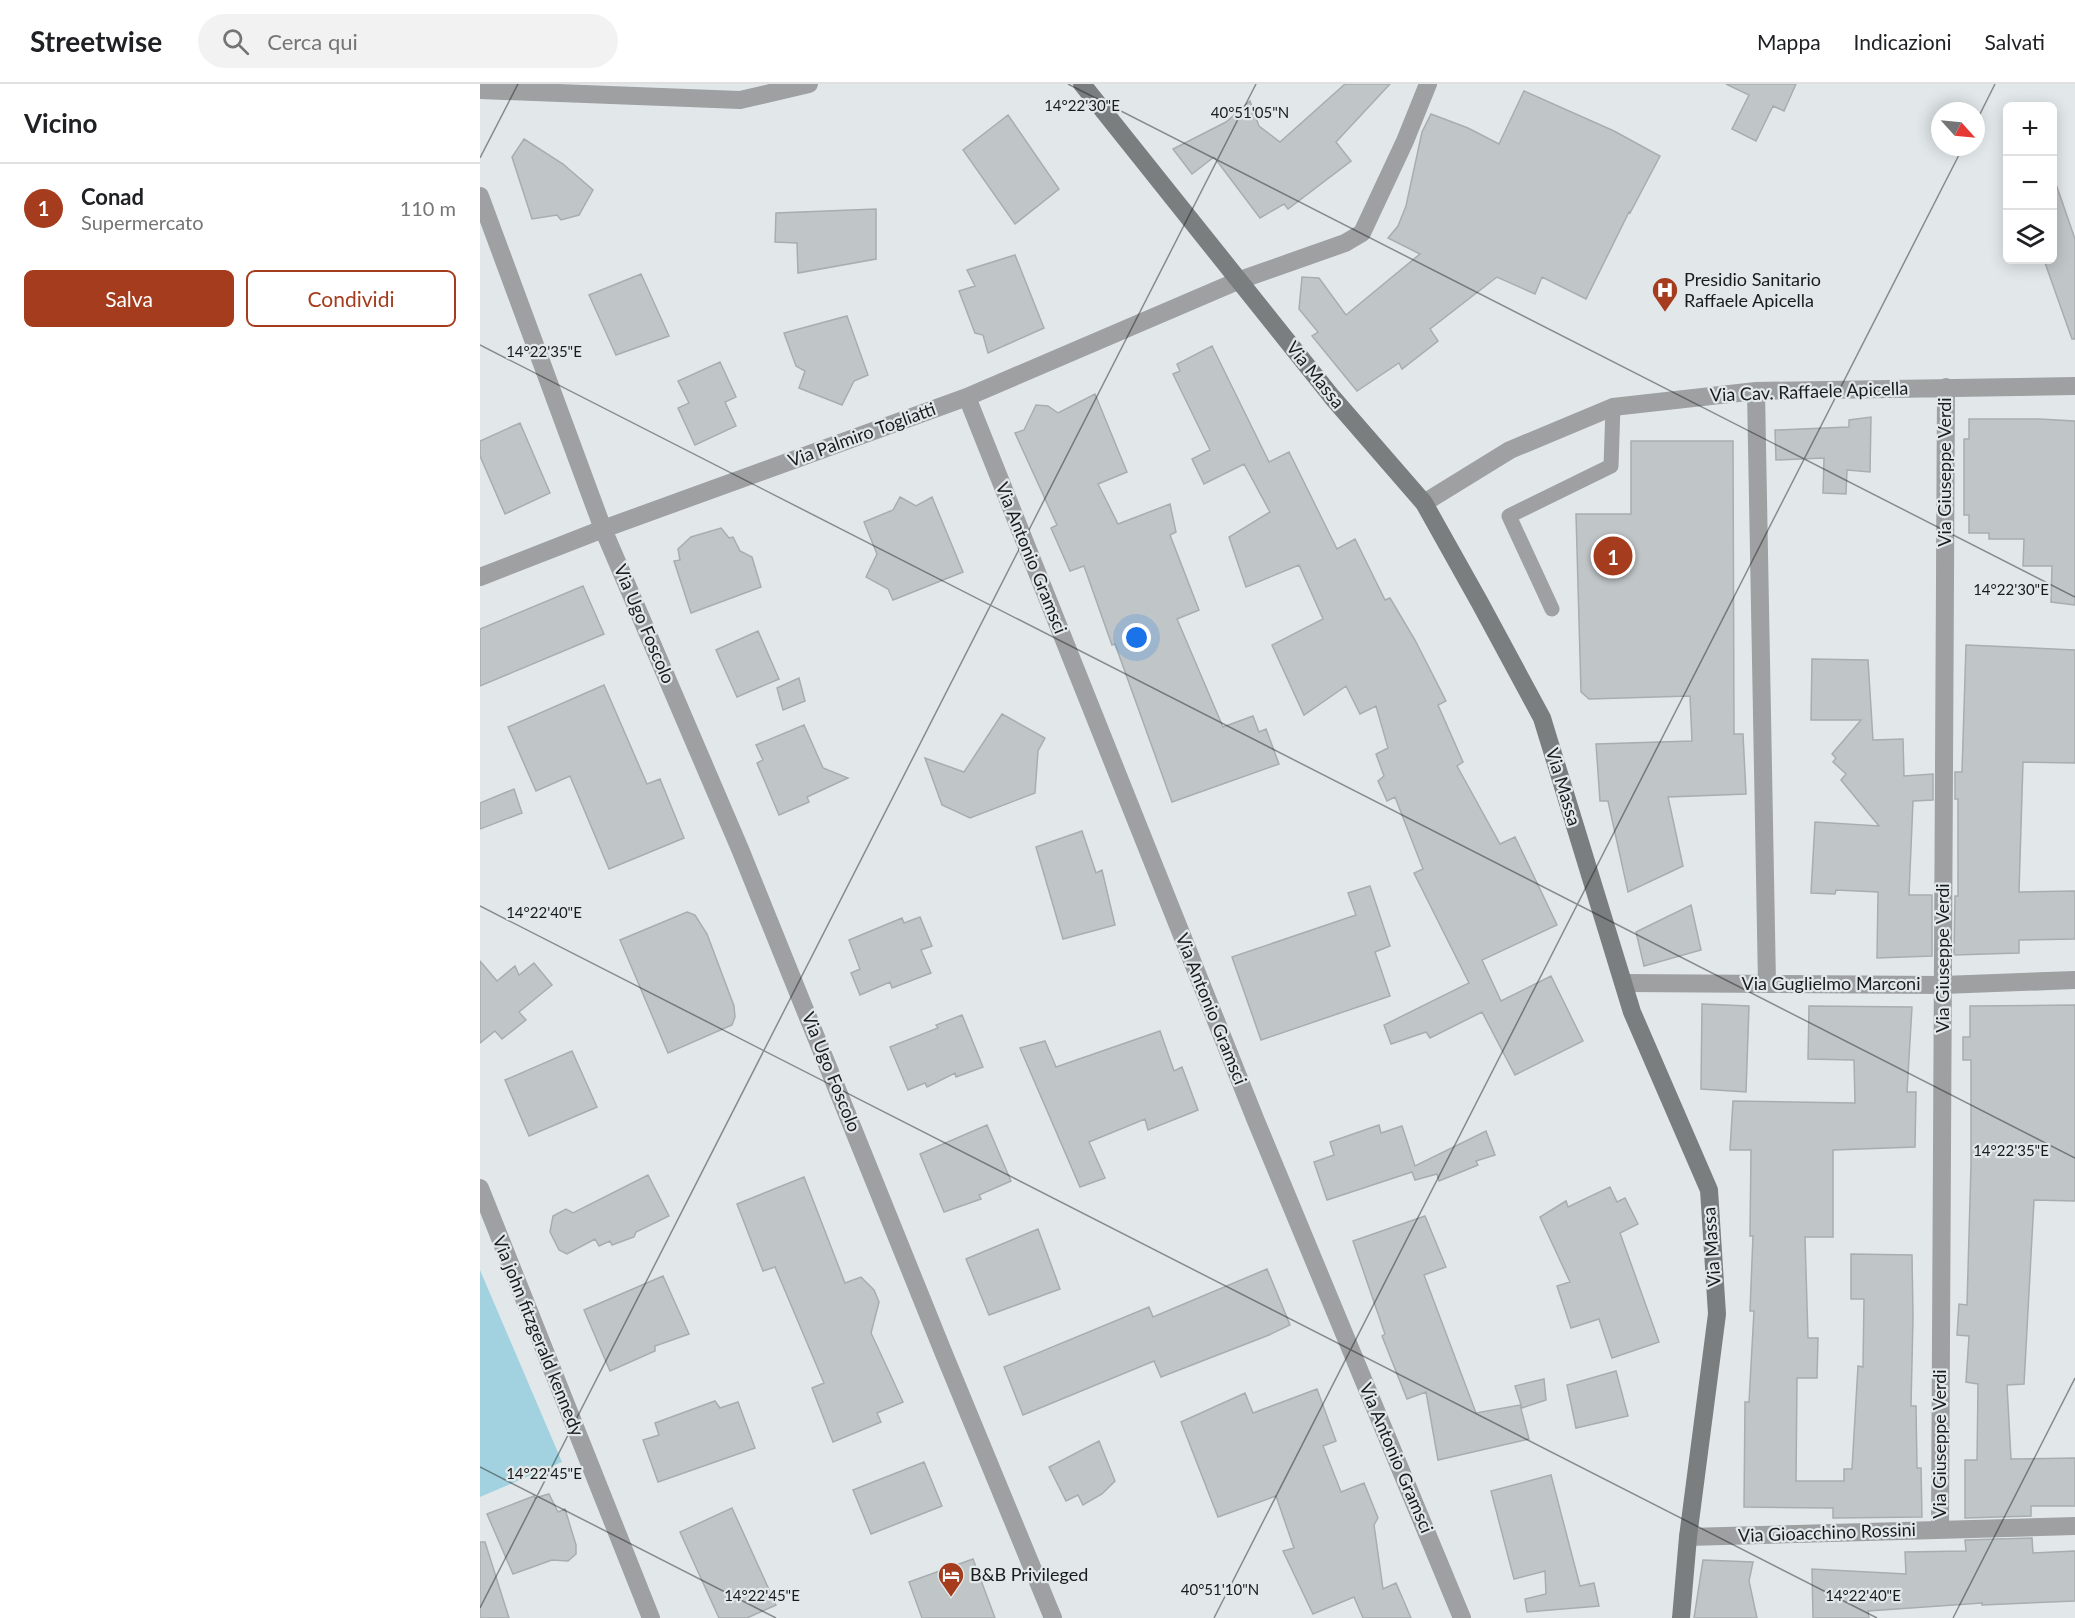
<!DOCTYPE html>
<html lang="it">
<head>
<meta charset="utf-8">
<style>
  :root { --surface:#fff; --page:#f2f2f2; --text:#202124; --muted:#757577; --line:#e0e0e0; --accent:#a43c1d }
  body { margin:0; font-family:Lato,sans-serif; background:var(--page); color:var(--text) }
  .controls { position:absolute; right:18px; top:18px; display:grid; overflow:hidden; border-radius:9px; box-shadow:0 3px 15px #0003 }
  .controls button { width:54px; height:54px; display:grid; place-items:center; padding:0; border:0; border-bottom:2px solid var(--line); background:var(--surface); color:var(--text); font:30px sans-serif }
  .compass { position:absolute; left:1451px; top:18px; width:54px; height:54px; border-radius:50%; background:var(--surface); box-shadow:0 3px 15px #0003; rotate:117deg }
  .you { position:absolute; left:657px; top:554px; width:21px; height:21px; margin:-15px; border:4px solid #fff; border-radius:50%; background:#1a73e8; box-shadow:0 0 0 9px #1a73e833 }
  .badge { display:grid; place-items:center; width:39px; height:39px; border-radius:50%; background:var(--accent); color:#fff; font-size:20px; font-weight:700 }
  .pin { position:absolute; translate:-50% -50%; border:3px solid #fff; box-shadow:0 2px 6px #0006 }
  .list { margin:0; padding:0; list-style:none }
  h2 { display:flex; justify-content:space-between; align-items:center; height:78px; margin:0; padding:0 24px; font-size:26px }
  h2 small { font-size:20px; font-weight:400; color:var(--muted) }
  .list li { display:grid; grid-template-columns:39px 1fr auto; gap:18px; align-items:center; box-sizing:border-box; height:90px; padding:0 24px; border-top:2px solid var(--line) }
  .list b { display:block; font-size:22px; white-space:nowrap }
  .list p { margin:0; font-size:20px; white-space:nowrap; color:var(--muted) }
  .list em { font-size:20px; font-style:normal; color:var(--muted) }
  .actions { display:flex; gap:12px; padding:18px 24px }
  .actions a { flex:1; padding:14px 0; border:2px solid var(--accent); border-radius:9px; text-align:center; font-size:21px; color:var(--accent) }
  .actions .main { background:var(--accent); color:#fff }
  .icon { flex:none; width:33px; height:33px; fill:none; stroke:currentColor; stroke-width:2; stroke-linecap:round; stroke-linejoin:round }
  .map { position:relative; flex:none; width:1595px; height:1534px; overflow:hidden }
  header { display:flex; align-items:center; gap:36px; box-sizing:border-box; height:84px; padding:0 30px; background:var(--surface); border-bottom:2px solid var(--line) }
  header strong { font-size:28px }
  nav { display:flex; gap:33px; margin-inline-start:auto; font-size:21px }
  .search { width:420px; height:54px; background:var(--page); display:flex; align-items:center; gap:15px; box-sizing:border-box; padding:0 21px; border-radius:33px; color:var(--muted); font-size:22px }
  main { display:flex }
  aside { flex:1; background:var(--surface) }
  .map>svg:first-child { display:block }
  .green { fill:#a2d2e0 }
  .building { fill:#c0c6c8; stroke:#a8adaf; stroke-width:1.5 }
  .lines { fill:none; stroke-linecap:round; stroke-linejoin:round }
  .lane { stroke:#9ea0a1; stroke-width:15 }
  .street { stroke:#9ea0a1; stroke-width:18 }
  .secondary { stroke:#7b7e7f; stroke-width:18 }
  .ticks { fill:none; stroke:#191b1c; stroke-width:1.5; stroke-opacity:0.45 }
  .labels { text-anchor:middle; stroke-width:4.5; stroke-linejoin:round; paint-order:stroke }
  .poi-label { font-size:18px; fill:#191b1c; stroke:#e2e8ea; text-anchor:start }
  .street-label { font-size:18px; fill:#191b1c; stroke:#e2e8ea }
  .ticks-label { font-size:15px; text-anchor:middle; fill:#191b1c; stroke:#e2e8ea; stroke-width:4.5; stroke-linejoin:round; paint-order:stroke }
</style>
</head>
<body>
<header>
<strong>Streetwise</strong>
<div class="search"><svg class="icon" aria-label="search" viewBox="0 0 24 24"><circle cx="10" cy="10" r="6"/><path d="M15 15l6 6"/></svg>Cerca qui</div>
<nav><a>Mappa</a><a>Indicazioni</a><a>Salvati</a></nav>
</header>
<main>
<aside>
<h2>Vicino<small></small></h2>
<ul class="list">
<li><span class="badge">1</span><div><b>Conad</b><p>Supermercato</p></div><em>110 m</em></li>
</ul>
<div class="actions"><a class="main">Salva</a><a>Condividi</a></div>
</aside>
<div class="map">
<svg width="1595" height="1534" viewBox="0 0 1595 1534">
  <rect width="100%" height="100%" fill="#e2e8ea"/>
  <!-- green -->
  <path class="green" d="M0,1186l82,192 -82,35z"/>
  <!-- building -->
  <path class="building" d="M865,0h45l-54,58 15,19 -63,48 -4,-5 -24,14 -46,-61 -22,17 -19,-25 53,-27 24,-21 9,25 21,16z
    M1246,0h70l-12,27 -11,-5 -17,35 -24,-12 17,-34z
    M1044,7l90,40 46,25 -30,57 -1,-1 -43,87 -44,-22 -7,17 -38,-17 -67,52 8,12 -36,28 -3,-6 -42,28 -45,-55 6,-4 -19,-23 3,-32 17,1 27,37 74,-61 -32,-16 10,-12 8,-20 16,-74 9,-18 37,14 31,16z
    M528,31l51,74 -44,35 -52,-74z
    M44,55l39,25 30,26 -14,25 -18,5 -4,-5 -25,4 -20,-62z
    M1576,100l19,55v100h-3l-28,-79h8v-75z
    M396,125v50l-78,14 -1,-30 -22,-1 1,-29z
    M535,171l29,73 -56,25 -5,-18 -8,-2 -16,-42 16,-5 -8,-16z
    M161,190l28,62 -53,19 -27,-60z
    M367,232l21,59 -14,6 -12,24 -43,-17 6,-17 -9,-5 -12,-33z
    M732,262l57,116 20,-10 48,97 18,-10 30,61 5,-2 25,42 31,61 -8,4 25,57 -6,4 43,78 15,-7 42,88 -75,35 19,41 50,-25 32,65 -68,34 -33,-63 -52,26 -4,-6 -35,12 -7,-19 85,-42 -55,-110 9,-4 -28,-72 -8,4 -9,-20 6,-5 -8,-22 12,-6 -12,-42 -16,8 -14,-28 -42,29 -32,-70 51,-26 -24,-54 -53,22 -17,-50 41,-25 -26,-48 -40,20 -12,-25 18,-9 -37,-76 7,-3 -3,-7z
    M240,278l16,35 -11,5 11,24 -41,19 -17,-37 11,-5 -11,-22z
    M615,310l32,78 -29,12 20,40 52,-20 6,28 -6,3 29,75 -22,9 46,108 30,-11 6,16 7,-3 13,35 -107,38 -57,-158 -3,1 -28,-79 -14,5 -19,-43 6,-3 -42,-92 9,-3 12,-25 12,1 10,7z
    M1391,333l-1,55 -23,-2 -1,24 -23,-1 1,-35 -48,2 -1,-30 74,-3v-7z
    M1489,335h70l36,2v184l-24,-3 1,-36h-29l1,-27h-35v-6h-20v-18h-5v-76h5z
    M40,339l30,70 -45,21 -25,-58v-15z
    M1151,357h102l1,293h9l3,60 -78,3 15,69 -55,26 -20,-91h-8l-4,-57 96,-3 -2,-45 -101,3 -8,-7 -5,-178h55z
    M420,413l16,9 16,-9 31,75 -70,28 -5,-11 -22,-12 11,-23 -13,-32 29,-12z
    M241,444l8,10 4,-1 7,14 12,6 9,30 -70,26 -17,-52 6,-1 -2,-11 13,-12z
    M103,502l21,48 -124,52v-57z
    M278,547l21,48 -42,18 -21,-47z
    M1486,561l109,5v113l-52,-1 -4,130 56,-1v48l-56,1v13l-65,2 1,-59h3v-97h-3v-27h7z
    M1332,575l56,1 5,80 30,-1 1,37 29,-2v26l-20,1 -4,94h23v61l-55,2 1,-66 -42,-2 -1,4 -24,-1 4,-71 64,4 -38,-46 5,-6 -13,-12 3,-4 -4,-4 29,-34h-50z
    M319,594l6,23 -22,9 -6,-22z
    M124,601l43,99 13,-5 24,59 -75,31 -39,-93 -34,15 -28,-64z
    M522,630l43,24 -7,13 -3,42 -65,25 -28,-13 -17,-47 39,14z
    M324,641l19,43 25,10 -41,19 2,5 -30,13 -22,-52 6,-3 -7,-15z
    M34,705l8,24 -42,16v-26z
    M602,747l14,42 6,-3 13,55 -52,14 -27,-92z
    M890,802l20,60 -15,6 15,44 -129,44 -29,-83 124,-42 -8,-22z
    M1211,821l10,45 -57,16 -8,-34z
    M207,828l8,3 12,19 27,72 1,11 -3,8 -64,28 -48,-113z
    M440,833l12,29 -11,4 10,23 -39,15 -2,-6 -30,13 -9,-22 9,-4 -11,-29 53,-22 2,5z
    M0,877l17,20 18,-15 4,9 15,-12 18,22 -33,27 7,8 -24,19 -7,-8 -15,12z
    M1222,920l47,2 -3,86 -45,-3z
    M1595,921v196l-41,-1 -10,184 -17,1 4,74 64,-1v48h-44v10l-66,2v-58h12l1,-76 -12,-2 3,-46 -12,-1 2,-31 8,1 4,-140v-105h-8v-23h7v-31z
    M1329,922l103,1 -5,85h9l-1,55 -82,3v87h-28l3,101h10l-1,40h-20l-1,103h48v-12h8l6,-103 5,1 1,-68h-13v-45l61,1 1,63 -2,88h5l1,62h4l1,49 -89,1v-10l-89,-1 1,-105h4l5,-91h-4l3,-75h-3l1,-86h-21l3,-49 122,2 -1,-43 -46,-1z
    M482,931l21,52 -27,10 -1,-4 -28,14 -2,-4 -17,7 -18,-43 48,-19 -2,-3z
    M680,947l14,40 8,-4 16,43 -50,20 -3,-11 -56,23 16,36 -25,9 -60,-139 25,-7 11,26z
    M92,967l25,56 -68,29 -24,-56z
    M507,1041l24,56 -32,14 2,4 -37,13 -24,-58z
    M899,1041l2,8 21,-7 13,40 71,-35 9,24 -19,6 2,4 -39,16 -2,-7 -22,6 -3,-8 -85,28 -13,-38 20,-7 -4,-13z
    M168,1091l21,41 -33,16 -2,5 -22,8 -2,-4 -11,5 -4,-7 -28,15 -8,-4 -9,-18 3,-16 13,-7 7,4z
    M324,1093l41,106 16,-6 13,13 5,12 -8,31 32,69 -26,11 4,9 -48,20 -21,-54 12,-5 -49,-116 -12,4 -26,-67z
    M1130,1103l7,15 8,-4 13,26 -18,9 39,109 -47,16 -13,-39 -28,9 -14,-42 13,-4 -30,-65 26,-16 2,6z
    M945,1132l21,51 -22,8 52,138 44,-8 9,34 -91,21 -12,-68 -19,7 -25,-63 3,-2 -32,-93z
    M558,1145l22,60 -71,26 -23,-56z
    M787,1185l23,56 -21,10 -108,42 -7,-16 -131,54 -19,-48 145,-60 4,10z
    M183,1192l26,58 -34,12v5l-45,20 -26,-61z
    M1136,1287l12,45 -52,12 -9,-43z
    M1064,1295l2,21 -24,8 -7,-22z
    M837,1305l19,52 -13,5 18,46 23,-9 14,35 -4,7 9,64 13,-6 15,35h-48l-9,-21 -41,17 -30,-63 11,-3 -18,-52 -58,21 -37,-95 64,-29 8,20z
    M235,1317l5,7 18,-6 17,46 -97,34 -15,-42 16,-5 -4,-12z
    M619,1357l16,40 -13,13 -19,11 -5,-10 -12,6 -17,-34z
    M444,1378l18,44 -71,28 -18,-44z
    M1071,1391l29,111 14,-3 5,23 -72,6 -2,-13 21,-5 -1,-23 -31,8 -23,-88z
    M69,1410l9,18 7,-3 11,36v9l-8,7 -16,-1 -39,14 -26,-60 47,-18 1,2z
    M252,1424l44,97 -29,13h-28l-39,-86z
    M1552,1454l1,15 42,-2v50l-93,4v-2l-114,8 1,7h-56l-1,-49 94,5 -1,-22 61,-1 -1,-11z
    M0,1458h5l24,76h-29z
    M493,1475l22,59h-73l-13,-36z
    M1223,1476l50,2 -4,19 8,37h-63z"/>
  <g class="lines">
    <!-- lane -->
    <path class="lane" d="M1072,525l-43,-93 102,-50 2,-59"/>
    <!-- street -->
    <path class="street" d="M0,6l260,10 69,-16
      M0,112l123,333 137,320 204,505 109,264
      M1276,307l11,593
      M487,313l289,724 206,497
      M944,419l86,-53 103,-43 143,-16 319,-5
      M0,493l123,-48 364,-132 273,-117 105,-37 17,-10 43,-92 23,-57
      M1144,899l319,2 132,-5
      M0,1104l171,430
      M1460,1446l6,-1143
      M1208,1453l387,-11"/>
    <!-- secondary -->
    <path class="secondary" d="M602,0l250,313 92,106 56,100 62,115 90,294 77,178 8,124 -29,223 -7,81"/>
  </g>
  <!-- ticks -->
  <path class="ticks" d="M588,0l1007,513M1496,38l19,-38M0,74l38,-74M0,261l1595,813M0,822l1397,712M0,1383l296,151M0,1524l776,-1524M734,1534l749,-1471M1473,1534l122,-240"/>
  <!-- icons -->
  <defs>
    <g id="hospital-pin" transform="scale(1.35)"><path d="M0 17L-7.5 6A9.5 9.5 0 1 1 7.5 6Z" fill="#a43c1d" stroke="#e2e8ea"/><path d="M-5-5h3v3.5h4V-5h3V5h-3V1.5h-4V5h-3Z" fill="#fff"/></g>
    <g id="hotel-pin" transform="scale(1.35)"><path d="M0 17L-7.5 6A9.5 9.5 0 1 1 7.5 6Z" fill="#a43c1d" stroke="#e2e8ea"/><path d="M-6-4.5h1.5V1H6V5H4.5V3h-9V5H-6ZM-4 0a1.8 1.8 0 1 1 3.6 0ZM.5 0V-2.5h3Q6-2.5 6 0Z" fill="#fff"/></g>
  </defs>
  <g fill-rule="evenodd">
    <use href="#hospital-pin" x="1185" y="206"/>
    <use href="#hotel-pin" x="471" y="1491"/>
  </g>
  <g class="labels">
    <!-- poi labels -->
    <g class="poi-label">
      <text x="1204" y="202">Presidio Sanitario<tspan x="1204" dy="21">Raffaele Apicella</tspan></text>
      <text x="490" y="1497">B&amp;B Privileged</text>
    </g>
    <!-- street labels -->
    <g class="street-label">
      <text transform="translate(835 291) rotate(51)" y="6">Via Massa</text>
      <text transform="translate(1329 308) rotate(-2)" y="6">Via Cav. Raffaele Apicella</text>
      <text transform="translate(382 351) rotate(-20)" y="6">Via Palmiro Togliatti</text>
      <text transform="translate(1465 388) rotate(-90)" y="6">Via Giuseppe Verdi</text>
      <text transform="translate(551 474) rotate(68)" y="6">Via Antonio Gramsci</text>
      <text transform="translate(164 540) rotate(67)" y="6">Via Ugo Foscolo</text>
      <text transform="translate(1083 703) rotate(73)" y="6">Via Massa</text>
      <text transform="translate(1463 874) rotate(-90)" y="6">Via Giuseppe Verdi</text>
      <text x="1351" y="906">Via Guglielmo Marconi</text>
      <text transform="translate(731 925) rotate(68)" y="6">Via Antonio Gramsci</text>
      <text transform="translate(351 988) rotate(68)" y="6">Via Ugo Foscolo</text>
      <text transform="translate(1232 1163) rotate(-94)" y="6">Via Massa</text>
      <text transform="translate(58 1252) rotate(68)" y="6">Via john fitzgerald kennedy</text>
      <text transform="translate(1460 1360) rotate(-90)" y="6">Via Giuseppe Verdi</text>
      <text transform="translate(916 1374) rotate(67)" y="6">Via Antonio Gramsci</text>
      <text transform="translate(1347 1449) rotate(-2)" y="6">Via Gioacchino Rossini</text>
    </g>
  </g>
  <g class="ticks-label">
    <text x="602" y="27">14°22'30"E</text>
    <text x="770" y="34">40°51'05"N</text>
    <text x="64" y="273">14°22'35"E</text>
    <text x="1531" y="511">14°22'30"E</text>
    <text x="64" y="834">14°22'40"E</text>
    <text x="1531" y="1072">14°22'35"E</text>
    <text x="64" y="1395">14°22'45"E</text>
    <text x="740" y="1511">40°51'10"N</text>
    <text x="282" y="1517">14°22'45"E</text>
    <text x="1383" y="1517">14°22'40"E</text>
  </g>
</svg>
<div class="controls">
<button>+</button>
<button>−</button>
<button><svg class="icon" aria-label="layers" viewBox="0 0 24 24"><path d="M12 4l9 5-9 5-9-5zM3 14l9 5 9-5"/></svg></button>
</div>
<svg class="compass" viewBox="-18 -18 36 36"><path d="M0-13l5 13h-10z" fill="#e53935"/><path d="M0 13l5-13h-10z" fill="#757577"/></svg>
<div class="you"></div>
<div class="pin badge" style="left:1133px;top:472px">1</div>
</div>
</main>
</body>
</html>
